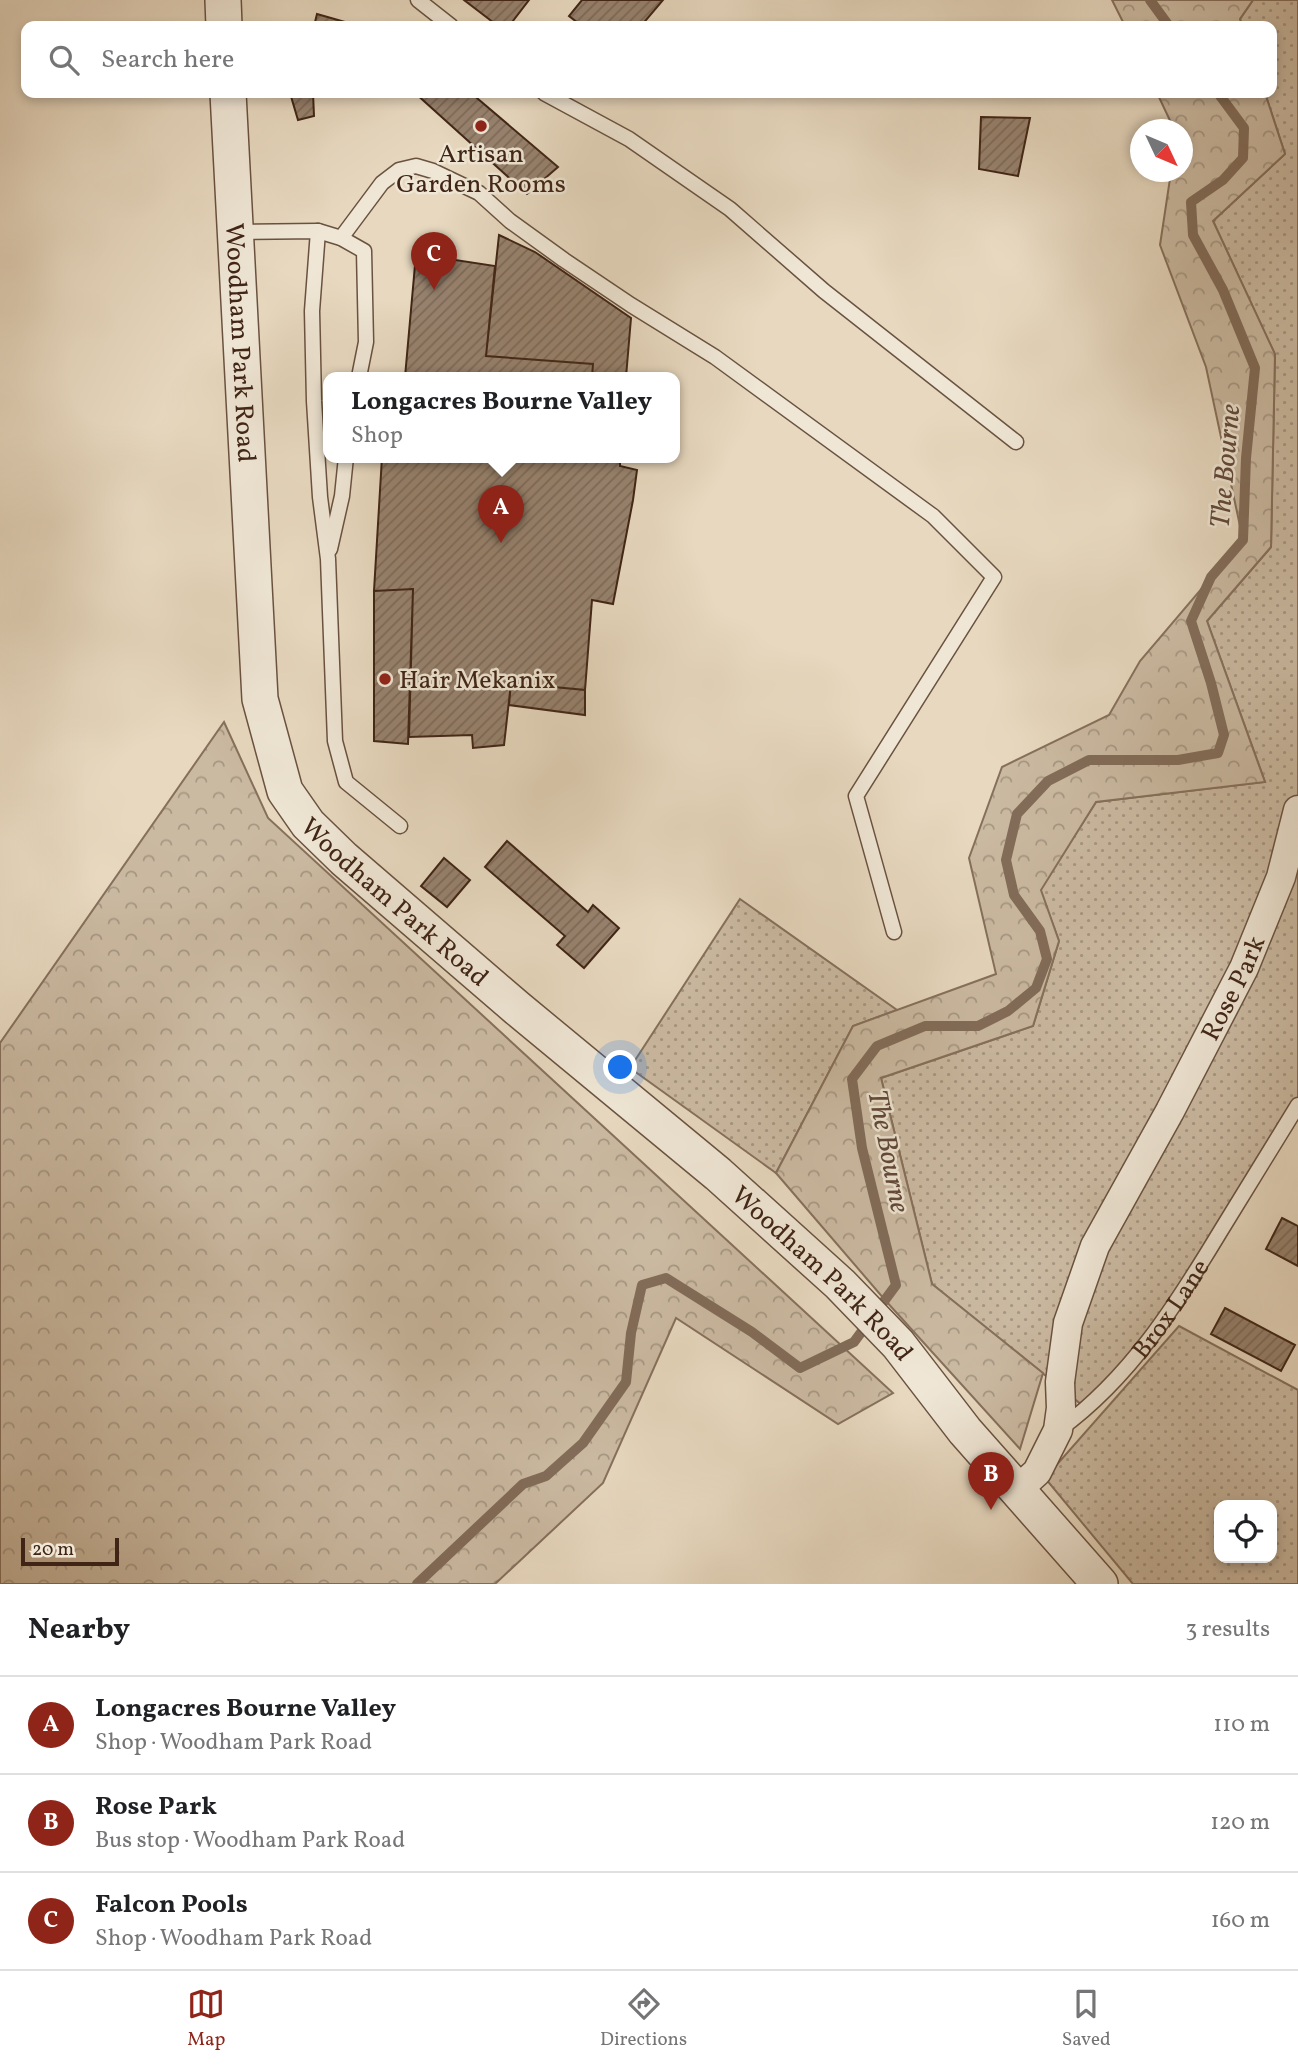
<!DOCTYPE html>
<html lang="en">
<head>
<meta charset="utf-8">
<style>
  :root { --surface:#fff; --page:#f2f2f2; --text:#202124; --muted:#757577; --line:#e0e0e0; --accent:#8f2418 }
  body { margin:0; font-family:Vollkorn,serif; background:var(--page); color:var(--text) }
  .controls { position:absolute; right:21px; bottom:21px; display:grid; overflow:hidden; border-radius:14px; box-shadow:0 4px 10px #0003 }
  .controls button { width:63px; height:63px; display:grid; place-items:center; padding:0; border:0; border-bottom:2px solid var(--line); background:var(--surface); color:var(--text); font:35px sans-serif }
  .compass { position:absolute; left:1130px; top:119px; width:63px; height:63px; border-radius:50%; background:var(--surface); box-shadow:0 4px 10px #0003; rotate:134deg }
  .scale { position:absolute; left:21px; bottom:18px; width:98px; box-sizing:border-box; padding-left:7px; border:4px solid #402516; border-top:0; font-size:19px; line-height:24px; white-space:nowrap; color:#402516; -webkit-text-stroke:5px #efe6d5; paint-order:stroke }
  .you { position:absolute; left:621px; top:1068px; width:24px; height:24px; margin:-18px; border:5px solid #fff; border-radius:50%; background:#1a73e8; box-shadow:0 0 0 10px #1a73e833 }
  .badge { display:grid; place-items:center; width:46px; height:46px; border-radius:50%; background:var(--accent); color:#fff; font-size:23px; font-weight:700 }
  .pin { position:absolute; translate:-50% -58px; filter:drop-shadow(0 2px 4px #0008) }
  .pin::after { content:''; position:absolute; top:37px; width:24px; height:21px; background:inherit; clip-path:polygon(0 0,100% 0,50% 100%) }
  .popup { position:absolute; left:323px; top:372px; width:357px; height:91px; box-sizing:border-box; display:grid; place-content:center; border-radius:14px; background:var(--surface); filter:drop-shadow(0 2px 5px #0005); font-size:23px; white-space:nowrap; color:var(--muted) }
  .popup b { font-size:26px; color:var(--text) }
  .popup::after { content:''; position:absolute; left:50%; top:100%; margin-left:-14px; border:14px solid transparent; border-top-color:var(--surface) }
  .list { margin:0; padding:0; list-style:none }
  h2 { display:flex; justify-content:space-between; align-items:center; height:91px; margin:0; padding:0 28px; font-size:30px }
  h2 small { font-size:23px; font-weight:400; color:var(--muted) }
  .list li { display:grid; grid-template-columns:46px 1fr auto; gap:21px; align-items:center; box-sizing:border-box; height:98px; padding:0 28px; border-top:2px solid var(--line) }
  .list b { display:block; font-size:26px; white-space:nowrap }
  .list p { margin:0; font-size:23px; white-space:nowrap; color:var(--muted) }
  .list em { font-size:23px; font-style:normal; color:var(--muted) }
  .icon { flex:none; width:38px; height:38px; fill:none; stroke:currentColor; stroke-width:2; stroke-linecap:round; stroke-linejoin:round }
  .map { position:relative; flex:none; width:1298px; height:1584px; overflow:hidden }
  .search { position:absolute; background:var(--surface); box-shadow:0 4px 10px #0003; left:21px; right:21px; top:21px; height:77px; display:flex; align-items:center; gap:18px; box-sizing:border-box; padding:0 24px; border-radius:14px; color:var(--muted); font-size:26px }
  .sheet { height:385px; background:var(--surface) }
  nav { display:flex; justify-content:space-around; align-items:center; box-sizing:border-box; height:98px; border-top:2px solid var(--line); background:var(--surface); font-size:19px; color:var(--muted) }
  nav a { display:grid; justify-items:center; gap:4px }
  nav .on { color:var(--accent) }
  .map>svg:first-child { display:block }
  .green { fill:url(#green-dots); stroke:#86705c; stroke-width:2; fill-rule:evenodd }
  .forest { fill:url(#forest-crowns); stroke:#86705c; stroke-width:2 }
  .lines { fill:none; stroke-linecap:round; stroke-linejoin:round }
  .stream { stroke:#826c59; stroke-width:10 }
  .building { fill:url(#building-hatch); stroke:#402516; stroke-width:2 }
  .service-casing { stroke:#6a5240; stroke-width:17 }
  .minor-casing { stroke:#6a5240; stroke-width:31 }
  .tertiary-casing { stroke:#6a5240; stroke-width:38 }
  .service { stroke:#efe6d5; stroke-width:14 }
  .minor { stroke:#efe6d5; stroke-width:28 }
  .tertiary { stroke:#efe6d5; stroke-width:35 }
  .poi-dot { fill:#8f2418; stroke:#efe6d5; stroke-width:2.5 }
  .labels { text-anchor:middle; stroke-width:5; stroke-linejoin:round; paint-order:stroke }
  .poi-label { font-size:26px; fill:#402516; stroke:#efe6d5 }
  .street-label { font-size:26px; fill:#402516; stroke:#efe6d5 }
  .water-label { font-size:28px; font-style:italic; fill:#614838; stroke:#efe6d5 }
</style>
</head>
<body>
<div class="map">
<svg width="1298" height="1584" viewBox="0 0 1298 1584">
  <defs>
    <pattern id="green-dots" width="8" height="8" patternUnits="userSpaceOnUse" patternTransform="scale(1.75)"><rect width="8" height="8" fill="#cbbaa2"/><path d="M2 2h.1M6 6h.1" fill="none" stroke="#a69783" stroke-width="1.8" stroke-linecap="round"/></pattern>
    <pattern id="forest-crowns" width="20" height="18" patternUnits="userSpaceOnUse" patternTransform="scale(1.75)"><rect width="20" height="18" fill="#cbbaa2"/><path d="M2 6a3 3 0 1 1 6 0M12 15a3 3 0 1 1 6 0" fill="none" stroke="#a69783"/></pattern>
    <pattern id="building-hatch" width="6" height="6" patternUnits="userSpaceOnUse" patternTransform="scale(1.75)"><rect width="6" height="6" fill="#97826e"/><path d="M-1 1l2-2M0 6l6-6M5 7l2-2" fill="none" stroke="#7d6a59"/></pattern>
  </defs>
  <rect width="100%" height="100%" fill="#e7d8bf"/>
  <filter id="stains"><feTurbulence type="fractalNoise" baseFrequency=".00286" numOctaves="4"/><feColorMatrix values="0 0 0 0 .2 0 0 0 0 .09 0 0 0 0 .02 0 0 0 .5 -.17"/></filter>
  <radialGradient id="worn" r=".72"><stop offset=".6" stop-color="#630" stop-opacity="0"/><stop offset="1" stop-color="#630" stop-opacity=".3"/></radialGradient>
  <!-- green -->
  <path class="green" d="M1253,0h45v1111l-122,194 -89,104 -155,-125 -51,-206 152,-52 26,-85 -19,-51 56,-88 169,-20 -58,-161 64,-74 4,-192 -62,-134 72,-67 -20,-61h7v-67h-30l-2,-7z
    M740,899l157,111 -44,16 -77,147 -146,-105z
    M1179,1326l119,64v194h-165l-88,-106zM1219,1505h53v53h-53z"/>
  <!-- forest -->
  <path class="forest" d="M1112,0h141l-13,19 2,7h-117z
    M1157,93h108l20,61 -72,67 62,133 -4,193 -64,74 58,161 -169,20 -55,88 18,51 -26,85 -152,52 51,206 111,89 -23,76 -135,-149 -109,-127 77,-147 143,-52 -27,-116 33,-91 107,-52 31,-54 103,-121 -37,-173 -46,-122 11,-73h11v-42l-8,-1z
    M224,722l44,96 625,575 -55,31 -162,-106 -73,165 -108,101h-495v-541z"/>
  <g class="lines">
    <!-- stream -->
    <path class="stream" d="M1150,0l19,26
      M417,1584l106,-100 23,-8 37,-33 43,-61 5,-49 11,-48 24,-7 86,54 48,36 54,-26 42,-57 -34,-137 -10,-69 25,-33 48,-20h53l30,-15 28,-23 11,-29 -7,-28 -26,-36 -8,-35 11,-46 31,-33 41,-21h89l40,-7 6,-18 -13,-52 -20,-62 20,-44 32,-37 3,-82 9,-90 -32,-78 -30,-55 -2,-33 32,-22 20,-22 1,-30 -26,-35"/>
  </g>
  <!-- building -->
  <path class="building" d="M464,0h65l-20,26h-11z
    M582,0h81l-22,26h-59l-13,-10z
    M317,14l42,12h-45z
    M290,93h23l1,23 -16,4z
    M415,93h56l87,74 -31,27z
    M981,117l49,1 -12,58 -39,-7z
    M499,235l36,17 96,66 -5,59h-34l1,-13 -107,-8z
    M416,254l79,12 -9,90 107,8 -1,13h-187z
    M382,457h238v9l17,4 -4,30 -20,104 -21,-4 -7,90 -74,-7 -7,62 -31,3 -1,-13 -63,2 4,-148 -39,2z
    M413,589l-5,155 -34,-3v-150z
    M511,683l74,7v25l-76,-10z
    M507,841l81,71 5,-7 26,23 -35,40 -27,-23 8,-9 -80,-69z
    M444,858l26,22 -23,27 -26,-21z
    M1282,1218l16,8v40l-32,-17z
    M1225,1308l70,37 -14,26 -70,-37z"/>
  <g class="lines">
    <!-- service casing -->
    <g class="service-casing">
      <g id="service">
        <path d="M418,0l33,26"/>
        <path d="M544,93l85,46 101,70 94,82 192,151"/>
        <path d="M318,231l-6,80 2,90 6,96 8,62 7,182 11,41 54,44"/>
        <path d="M236,232l82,-1 23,7 23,13 2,91 -7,35"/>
        <path d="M341,238l41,-55 17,-13 17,-4 17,5 46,22 31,28 54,39 67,45 84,52 218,159 61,61 -138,219 38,136"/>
        <path d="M330,549l12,-53 4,-39"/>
        <path id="s1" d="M1060,1429c70,-51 116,-124 160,-197 26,-42 52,-84 78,-127"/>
      </g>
    </g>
    <!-- minor casing -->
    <g class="minor-casing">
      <g id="minor">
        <path id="s2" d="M1017,1490l20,-18 21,-42 3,-22 -1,-26 8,-59 27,-77 75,-135 74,-143 37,-91 17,-67"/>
      </g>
    </g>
    <!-- tertiary casing -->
    <g class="tertiary-casing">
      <g id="tertiary">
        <path d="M223,0l1,26"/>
        <path id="s3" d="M228,93l32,606 25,92 23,33 36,35 173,149 201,166 122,110 58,60 67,87 135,153"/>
      </g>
    </g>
    <!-- service -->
    <use href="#service" class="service"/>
    <!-- minor -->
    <use href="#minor" class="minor"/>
    <!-- tertiary -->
    <use href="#tertiary" class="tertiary"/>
  </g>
  <!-- markers -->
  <g class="poi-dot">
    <circle cx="481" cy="126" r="7"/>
    <circle cx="385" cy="679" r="7"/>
  </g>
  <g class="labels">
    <!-- poi labels -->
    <g class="poi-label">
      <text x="481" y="162">Artisan<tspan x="481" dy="30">Garden Rooms</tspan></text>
      <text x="399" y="688" text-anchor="start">Hair Mekanix</text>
    </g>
    <!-- street labels -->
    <g class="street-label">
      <text dy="9" stroke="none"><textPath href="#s3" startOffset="250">Woodham Park Road</textPath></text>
      <text dy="9" stroke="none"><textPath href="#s3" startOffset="859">Woodham Park Road</textPath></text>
      <text dy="9" stroke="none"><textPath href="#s2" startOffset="556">Rose Park</textPath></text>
      <text dy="9" stroke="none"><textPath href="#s3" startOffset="1426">Woodham Park Road</textPath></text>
      <text dy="9" stroke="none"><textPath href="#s1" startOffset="164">Brox Lane</textPath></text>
    </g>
    <!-- water labels -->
    <g class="water-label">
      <text transform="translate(1224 466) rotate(-85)" y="10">The Bourne</text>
      <text transform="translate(890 1151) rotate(79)" y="10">The Bourne</text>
    </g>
  </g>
  <rect width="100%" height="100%" filter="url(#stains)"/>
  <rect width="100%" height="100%" fill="url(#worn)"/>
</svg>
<div class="controls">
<button><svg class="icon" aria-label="locate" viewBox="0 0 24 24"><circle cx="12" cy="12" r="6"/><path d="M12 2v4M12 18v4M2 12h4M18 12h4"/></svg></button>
</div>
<svg class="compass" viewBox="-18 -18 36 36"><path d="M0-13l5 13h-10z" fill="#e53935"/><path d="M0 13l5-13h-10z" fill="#757577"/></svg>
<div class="scale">20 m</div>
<div class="you"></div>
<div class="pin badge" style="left:501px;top:543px">A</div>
<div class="popup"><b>Longacres Bourne Valley</b>Shop</div>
<div class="pin badge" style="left:991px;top:1510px">B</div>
<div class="pin badge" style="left:434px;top:290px">C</div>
<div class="search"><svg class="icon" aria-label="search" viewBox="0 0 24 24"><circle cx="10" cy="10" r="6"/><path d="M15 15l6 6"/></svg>Search here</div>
</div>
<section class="sheet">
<h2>Nearby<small>3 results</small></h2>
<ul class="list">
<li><span class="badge">A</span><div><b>Longacres Bourne Valley</b><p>Shop · Woodham Park Road</p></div><em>110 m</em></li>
<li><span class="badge">B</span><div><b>Rose Park</b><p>Bus stop · Woodham Park Road</p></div><em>120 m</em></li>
<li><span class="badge">C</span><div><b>Falcon Pools</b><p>Shop · Woodham Park Road</p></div><em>160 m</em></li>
</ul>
</section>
<nav>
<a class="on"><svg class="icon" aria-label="map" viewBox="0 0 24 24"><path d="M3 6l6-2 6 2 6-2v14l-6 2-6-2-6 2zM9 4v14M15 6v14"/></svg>Map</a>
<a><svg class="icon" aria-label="directions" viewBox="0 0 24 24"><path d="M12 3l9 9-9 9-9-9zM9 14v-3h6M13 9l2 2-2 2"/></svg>Directions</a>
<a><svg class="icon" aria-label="saved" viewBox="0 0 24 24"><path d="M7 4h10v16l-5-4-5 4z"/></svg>Saved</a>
</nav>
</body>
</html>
